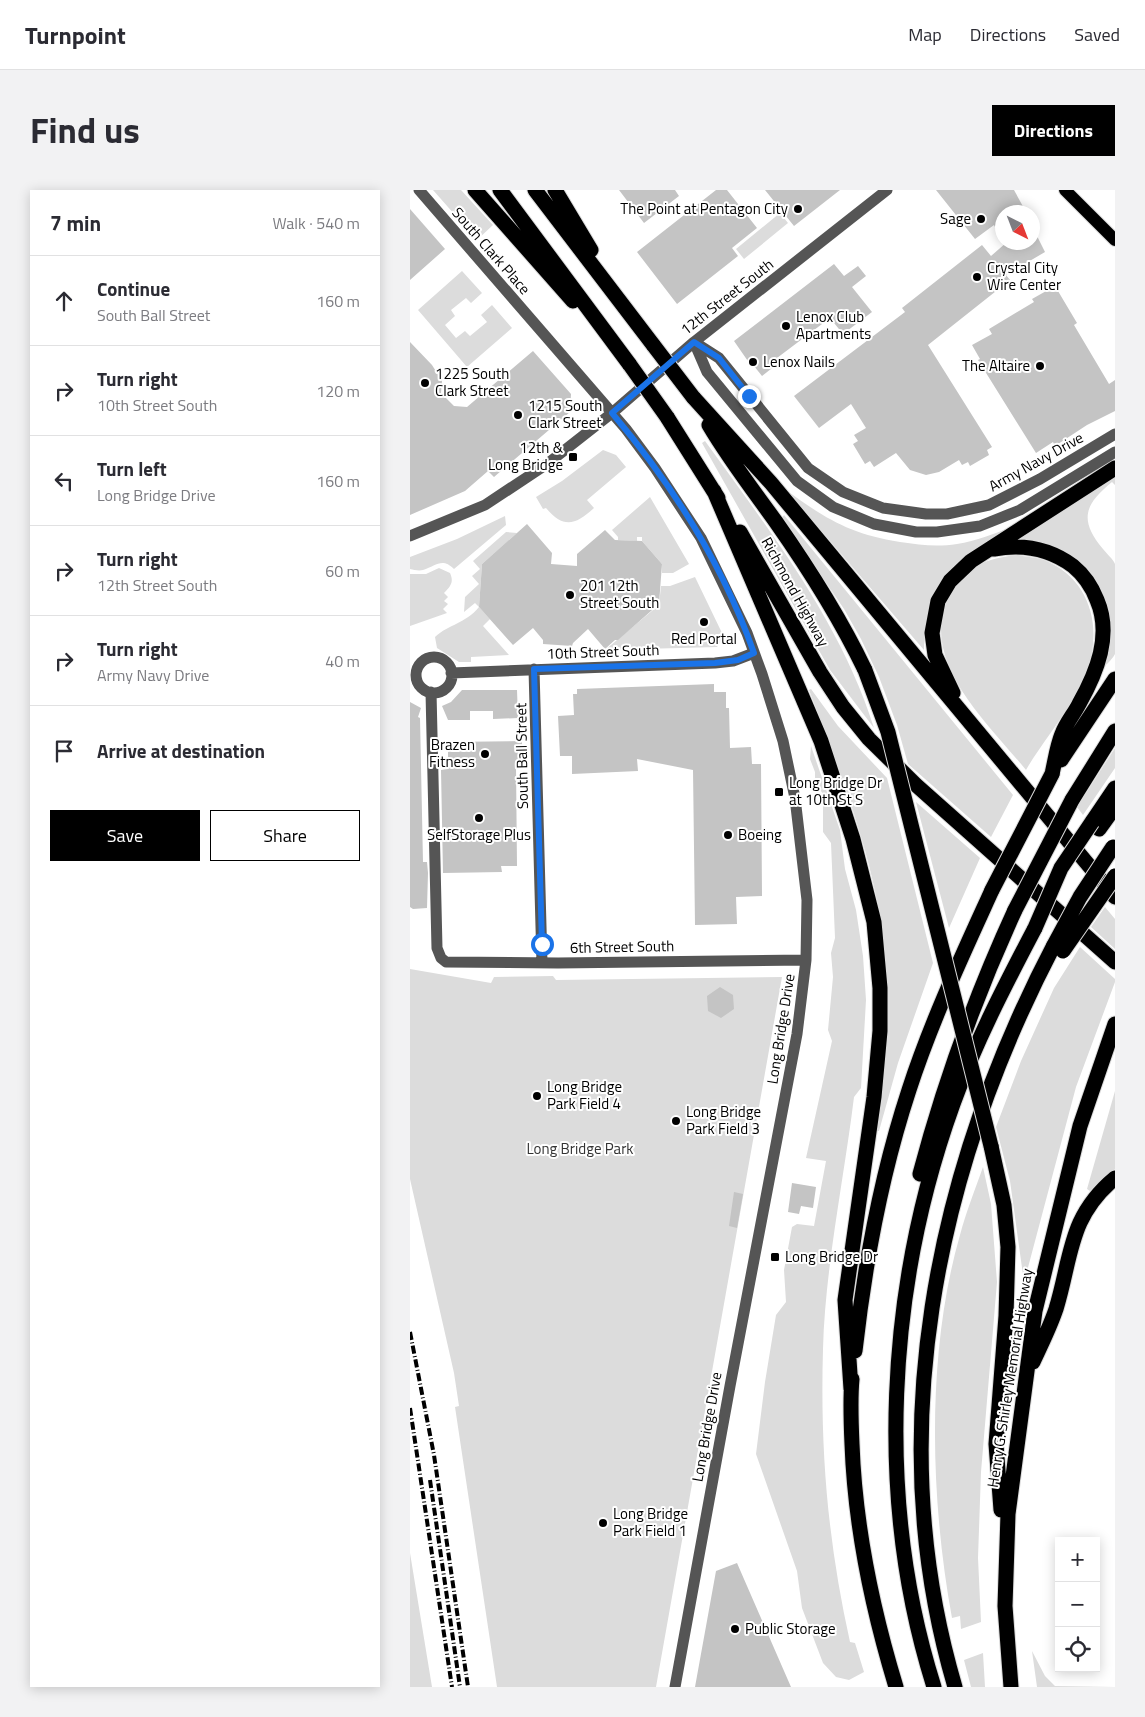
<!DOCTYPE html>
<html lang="en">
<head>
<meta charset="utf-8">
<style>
  :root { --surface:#fff; --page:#f2f2f3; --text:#2b2b33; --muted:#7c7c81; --line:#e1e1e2; --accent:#000 }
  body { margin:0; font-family:"Titillium Web",sans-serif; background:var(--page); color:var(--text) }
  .controls { position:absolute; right:15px; bottom:15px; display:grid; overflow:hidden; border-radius:0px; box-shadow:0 2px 12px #0003 }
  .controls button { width:45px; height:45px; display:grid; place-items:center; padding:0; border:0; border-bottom:1px solid var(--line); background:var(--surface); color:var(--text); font:25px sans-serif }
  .compass { position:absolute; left:585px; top:15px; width:45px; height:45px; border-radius:50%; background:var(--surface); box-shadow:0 2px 12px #0003; rotate:138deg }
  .stop { position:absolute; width:15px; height:15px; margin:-11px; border:4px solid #1a73e8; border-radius:50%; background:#fff }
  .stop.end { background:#1a73e8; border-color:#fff; box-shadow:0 1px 5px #0008 }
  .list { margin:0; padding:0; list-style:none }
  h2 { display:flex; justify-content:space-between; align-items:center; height:65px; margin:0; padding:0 20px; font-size:21px }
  h2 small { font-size:16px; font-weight:400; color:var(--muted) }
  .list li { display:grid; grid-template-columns:32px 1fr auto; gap:15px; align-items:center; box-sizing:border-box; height:90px; padding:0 20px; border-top:1px solid var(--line) }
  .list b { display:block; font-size:19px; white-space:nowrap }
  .list p { margin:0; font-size:16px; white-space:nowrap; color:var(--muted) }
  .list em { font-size:16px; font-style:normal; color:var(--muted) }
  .actions { display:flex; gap:10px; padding:15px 20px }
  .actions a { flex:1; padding:11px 0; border:1px solid var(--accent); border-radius:0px; text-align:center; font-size:18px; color:var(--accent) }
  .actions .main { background:var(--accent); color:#fff }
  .icon { flex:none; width:28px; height:28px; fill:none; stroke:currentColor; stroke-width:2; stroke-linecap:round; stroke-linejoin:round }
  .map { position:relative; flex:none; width:705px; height:1497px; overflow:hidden; border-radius:0px }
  header { display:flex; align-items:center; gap:30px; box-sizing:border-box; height:70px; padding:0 25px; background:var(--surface); border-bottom:1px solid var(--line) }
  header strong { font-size:24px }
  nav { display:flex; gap:28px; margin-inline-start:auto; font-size:18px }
  .intro { display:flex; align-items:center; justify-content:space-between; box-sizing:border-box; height:120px; padding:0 30px }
  h1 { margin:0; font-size:35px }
  .button { padding:12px 22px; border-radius:0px; background:var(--accent); color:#fff; font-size:18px; font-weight:700 }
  main { display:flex; gap:30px; padding:0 30px }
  aside { flex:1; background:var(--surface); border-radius:0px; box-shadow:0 2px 12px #0003 }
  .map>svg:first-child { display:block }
  .green { fill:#dcdcdc }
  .building { fill:#c4c4c4 }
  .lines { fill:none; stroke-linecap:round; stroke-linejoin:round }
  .major-casing { stroke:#dbdbdb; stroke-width:14 }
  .highway-casing { stroke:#dbdbdb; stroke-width:17 }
  .minor { stroke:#555; stroke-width:11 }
  .major { stroke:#000; stroke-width:12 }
  .highway { stroke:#000; stroke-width:15 }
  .rail { stroke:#000; stroke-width:4; stroke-dasharray:8 2.5 1 2.5; stroke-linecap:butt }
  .highway-bridge-casing { stroke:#dbdbdb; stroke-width:17; stroke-linecap:butt }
  .highway-bridge { stroke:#000; stroke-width:15 }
  .route { stroke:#1a73e8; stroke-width:6 }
  .poi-dot { fill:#000; stroke:#fff; stroke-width:2 }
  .labels { text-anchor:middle; stroke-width:4; stroke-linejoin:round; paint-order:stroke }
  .poi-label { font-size:15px; fill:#000; stroke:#fff; text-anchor:start }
  .street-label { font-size:15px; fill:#000; stroke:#fff }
  .park-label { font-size:15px; fill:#333; stroke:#fff }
</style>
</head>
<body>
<header>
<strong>Turnpoint</strong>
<nav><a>Map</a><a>Directions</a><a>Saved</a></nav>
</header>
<div class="intro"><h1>Find us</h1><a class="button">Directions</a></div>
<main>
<aside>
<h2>7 min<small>Walk · 540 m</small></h2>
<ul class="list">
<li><svg class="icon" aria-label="ahead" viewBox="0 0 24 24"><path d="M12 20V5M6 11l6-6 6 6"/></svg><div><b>Continue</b><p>South Ball Street</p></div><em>160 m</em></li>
<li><svg class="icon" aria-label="right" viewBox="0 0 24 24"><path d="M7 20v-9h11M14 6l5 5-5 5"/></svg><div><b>Turn right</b><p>10th Street South</p></div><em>120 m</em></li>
<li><svg class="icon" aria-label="left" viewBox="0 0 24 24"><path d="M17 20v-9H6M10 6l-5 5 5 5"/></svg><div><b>Turn left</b><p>Long Bridge Drive</p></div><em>160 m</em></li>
<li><svg class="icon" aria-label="right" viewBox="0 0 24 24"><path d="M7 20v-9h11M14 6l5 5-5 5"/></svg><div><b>Turn right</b><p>12th Street South</p></div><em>60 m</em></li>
<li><svg class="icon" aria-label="right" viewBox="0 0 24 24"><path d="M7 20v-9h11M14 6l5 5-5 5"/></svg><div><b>Turn right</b><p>Army Navy Drive</p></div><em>40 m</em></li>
<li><svg class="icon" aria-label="arrive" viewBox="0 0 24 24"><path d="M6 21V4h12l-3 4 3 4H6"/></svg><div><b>Arrive at destination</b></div></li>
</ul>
<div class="actions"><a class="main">Save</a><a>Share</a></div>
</aside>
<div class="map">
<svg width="705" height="1497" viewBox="0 0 705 1497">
  <rect width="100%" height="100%" fill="#fff"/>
  <!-- green -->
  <path class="green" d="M23,0h28l32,35 -16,15z
    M370,23l8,10 -44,36 -8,-10z
    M52,81l20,22 -11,10 -5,-5 -15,12 4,6 -10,9 11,13 9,-7 5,5 17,-14 -6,-7 11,-10 20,23 -45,39 -49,-57z
    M295,251c64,89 136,181 169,287l-44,-58 -128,-227z
    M193,260l13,5 10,12 -39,33 7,8c-19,17 -30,21 -48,0l-3,1 -7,-12 26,-16z
    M705,283v12l-3,-3c-28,23 -33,38 -9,67 3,4 10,10 12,15 0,6 0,85 0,90 -2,4 -7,9 -10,12l-2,-1 7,-41 -55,-76 -34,-8 -1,-4z
    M376,300c40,29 64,44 114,52 20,3 37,5 57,2 19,-3 38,-11 56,-17 -60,38 -85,47 -89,123z
    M240,307l39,67 -16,9h-11v-9l-20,-23v-4h-5v4l-19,-1v-3l-6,-7z
    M374,325l229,280 -22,42 -83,-73 -11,-39 -18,-48 -18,-38 -17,-30 -62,-91z
    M95,326l1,9 -52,44c-12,-12 -18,-3 -31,1 -4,1 -9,0 -13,-1v-12l47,-18z
    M96,342l11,1 -35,31 -3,43 11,12 -7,7 26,29 -38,2v5h-12l-22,-14 -2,-11c14,-13 30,-13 44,-30l-4,-4 -11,9 1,-15 14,-13 -7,-8 8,-7 -7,-8z
    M608,365c8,2 18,2 26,5 46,18 59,67 43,111 -12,33 -45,71 -61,99 -38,-47 -112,-112 -75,-178 14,-27 38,-34 67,-37z
    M29,378l11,5c4,9 1,13 -6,20l4,4 -4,4 4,3 -5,5 4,4 -37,13v-52h16z
    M285,387l27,56v7l-5,7 -112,3 54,-45 2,-19h9z
    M401,499l27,37 49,52 46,185 -35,100 -19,68h-3c7,-55 13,-108 10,-163 -6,-96 -43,-189 -77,-278z
    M401,556l29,84 5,39 11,41 7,46 3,44 -5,88 -7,9c-10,82 -29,171 -31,252 -3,102 5,194 27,293l5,1 9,29 -15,8 -13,-3 -13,-14 -21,-55 -5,-37 -41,-117 9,-72 11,-67 10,-13 -2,-32 8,-43 5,-3 17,2 12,-65 -20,-3 26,-117 -4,-11 5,-53 -2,-24 4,-15 -4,-95 -8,-11v-38l-8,-12v-10l-5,-13z
    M705,558v20l-32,47 -6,-8z
    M506,612l64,56 -31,70z
    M695,717l10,12v30l-24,-22z
    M670,757l35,32v3l-39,105 -50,188h-3l-13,-94 -14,-54 25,-66 33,-73z
    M0,779l81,14 3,-6 59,-1 3,4 226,-3 -126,710h-159l-42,-280 4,-1 -5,-33 -44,-194z
    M705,901v78l-25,22 -3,-2z
    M573,977l8,37 6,78 -16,190 -3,86 3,64 -20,7 -1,-13 -8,2c-22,-120 -26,-265 8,-383 6,-23 15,-45 23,-68z
    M0,1363l22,134h-22z
    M622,1461l13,25 10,10 60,1h-78z
    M573,1463l2,34h-14l-7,-27z"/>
  <!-- building -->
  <path class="building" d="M209,0h56l4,6 -35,27z
    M306,0h11l30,38 -25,20 6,8 -61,48 -40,-52z
    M355,0h75l-46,36z
    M526,0h78l12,22h-24v29l-8,-16 -19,14z
    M0,19l35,40 -35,31z
    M622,36l13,26 -39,23 4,5 -82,65 64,102 -5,3 2,5 -19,11 -2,-4 -6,3 -3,-5 -20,12 -13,3 -16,-5 -14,-17 -22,14 -4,-6 -5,3 -12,-20 5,-3 -4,-6 12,-7 -15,-24 -32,24 -25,-32 111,-84 -3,-4 80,-63 9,11 16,-14h25z
    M424,74l10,12 14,-10 8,10 -14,11 20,25 -29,22 -13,-16 -57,43 3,4 -14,11 -8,-10 -2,1 -18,-26z
    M645,96l22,37 -3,2 35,59 6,-4v31l-28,14 -32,21 -2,-4 -17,11 -58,-93 2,-1 -8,-14 20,-11 -3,-5 45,-27 -2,-3z
    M0,152l22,23 10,16 -1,12 13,13 13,1 66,-56 38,43 -1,18 -76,65 -6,-6 -23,20 -55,24z
    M117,334l25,29 -1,11 26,2v-12l28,-24 10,10 27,1 20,23 -3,40 -41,36h-3l-10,9 -17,-20 -15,14 -1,3 -29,-2v-4l-10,-12 -20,17 -34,-38 3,-43z
    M304,494v8h12v16h3l1,40 21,-1 1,17h9l1,132 -26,1 1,27 -42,1 -2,-155 -56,-11 1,12 -66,3v-18h-12l-2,-40 16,-1 -1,-21h4v-5z
    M52,500h55l1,28 -25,1v-8h-23v9h-22l-6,-14 9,-4z
    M0,512l11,6 -3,9 2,1 3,144h4l1,11 -1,35 -14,1 -3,-2z
    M112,551v25h-6l1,100h-16l1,6 -59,1 -2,-103 7,-1v-27z
    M310,797l13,8 1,14 -13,9 -13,-7 -1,-15z
    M382,993l24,4 -3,21 -12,-2 -2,8 -11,-2z
    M324,1002l9,2 -6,34 -8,-2z
    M327,1373l54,124h-96l21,-116z"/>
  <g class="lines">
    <!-- major casing -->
    <g class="major-casing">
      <path id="major" d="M655,0l50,50"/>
    </g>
    <!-- highway casing -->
    <g class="highway-casing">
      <path id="highway" d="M65,0l98,111
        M90,0l130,175
        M125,0l119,156
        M145,0l36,60
        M283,207l78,86 344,414
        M257,227l51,81
        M299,235c20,34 44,65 67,97 33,47 64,96 89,148
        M304,301l107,250 32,98 21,83 6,66v43l-6,66 -29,203 6,89
        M330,342l80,140 23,35 26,32 47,46 199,177
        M584,359c28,-5 56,0 79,17 11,9 19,21 24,34 15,35 0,72 -18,104 -5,10 -13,19 -17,30 -5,12 -7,27 -10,40
        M543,503l-18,-38 -3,-22 6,-32 12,-20 21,-20 144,-93
        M651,570l54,-81
        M662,610l43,-69
        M682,632l23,-34
        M689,639l16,-22
        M581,956l13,59 4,42 -2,69 -10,128 5,66
        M510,984c24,-91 56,-179 95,-264
        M445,1161c10,-89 26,-176 54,-261 22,-68 53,-134 83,-200
        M623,1172c8,-17 17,-35 23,-53 16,-52 12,-92 59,-131
        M442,1189c-2,21 -1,43 0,65 3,83 20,164 44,243
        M524,1497c-59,-187 -47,-400 19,-583 22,-61 52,-119 82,-176
        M545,1497c-74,-251 -20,-514 99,-742
        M601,1497l-6,-81 3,-92 27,-203 45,-185 35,-102"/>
    </g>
    <!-- minor -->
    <path class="minor" d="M9,0l207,239 29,39 46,70 46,95 15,41 21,67 12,57 12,102 -1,60 -9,74 -67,352 -55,301
      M284,152l13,30 90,109 36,26 41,17 42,8h21l43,-6 40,-16 95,-58
      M284,152l25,16 89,110 35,24 40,16 43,6h21l42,-9 51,-26 75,-45
      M0,346l75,-31 62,-41 65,-51 82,-71 193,-152
      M6 485a18 18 0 1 1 36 0a18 18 0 1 1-36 0Z
      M124,479l8,294
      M41,483l264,-10 18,-2 21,-8
      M21,502l6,256 4,10 5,4 112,1 248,-3"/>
    <!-- major -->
    <use href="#major" class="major"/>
    <!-- highway -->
    <use href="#highway" class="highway"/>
    <!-- rail -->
    <path class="rail" d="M0,1142l24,123 34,232
      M0,1218l42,279
      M20,1290l30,207"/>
    <!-- highway-bridge casing -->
    <g class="highway-bridge-casing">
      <path id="highway-bridge" d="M244,156l39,51
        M220,175l37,52
        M455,480l23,62 103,414
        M582,700l60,-116
        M605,720l57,-110
        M625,738l26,-60 31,-46
        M644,755l26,-48 33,-50
        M653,761l52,-75"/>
    </g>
    <!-- highway-bridge -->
    <use href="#highway-bridge" class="highway-bridge"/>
  </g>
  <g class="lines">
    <!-- route -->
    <path class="route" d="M132,754l-8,-275 181,-6 23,-3 16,-7c-31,-88 -82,-169 -142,-240l82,-71 25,16 30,38"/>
  </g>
  <!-- markers -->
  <g class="poi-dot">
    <circle cx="388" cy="19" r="5"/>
    <circle cx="571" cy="29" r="5"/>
    <circle cx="567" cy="87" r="5"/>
    <circle cx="376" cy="136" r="5"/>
    <circle cx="343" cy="172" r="5"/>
    <circle cx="630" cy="176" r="5"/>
    <circle cx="15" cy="193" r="5"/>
    <circle cx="108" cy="225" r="5"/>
    <rect x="158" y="262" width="10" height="10" rx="2.5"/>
    <circle cx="160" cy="405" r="5"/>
    <circle cx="294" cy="432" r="5"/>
    <circle cx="75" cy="564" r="5"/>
    <rect x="364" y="597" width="10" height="10" rx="2.5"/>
    <circle cx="69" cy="628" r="5"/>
    <circle cx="318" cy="645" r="5"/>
    <circle cx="127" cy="906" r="5"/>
    <circle cx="266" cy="931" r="5"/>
    <rect x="360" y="1062" width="10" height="10" rx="2.5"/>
    <circle cx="193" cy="1333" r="5"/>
    <circle cx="325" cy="1439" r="5"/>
  </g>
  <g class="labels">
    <!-- poi labels -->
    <g class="poi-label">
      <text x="378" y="24" text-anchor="end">The Point at Pentagon City</text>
      <text x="561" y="34" text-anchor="end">Sage</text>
      <text x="577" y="83">Crystal City<tspan x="577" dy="17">Wire Center</tspan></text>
      <text x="386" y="132">Lenox Club<tspan x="386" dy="17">Apartments</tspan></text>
      <text x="353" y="177">Lenox Nails</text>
      <text x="620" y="181" text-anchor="end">The Altaire</text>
      <text x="25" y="189">1225 South<tspan x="25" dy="17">Clark Street</tspan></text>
      <text x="118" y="221">1215 South<tspan x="118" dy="17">Clark Street</tspan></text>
      <text x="153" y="263" text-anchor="end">12th &amp;<tspan x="153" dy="17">Long Bridge</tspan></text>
      <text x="170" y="401">201 12th<tspan x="170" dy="17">Street South</tspan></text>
      <text x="294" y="454" text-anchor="middle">Red Portal</text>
      <text x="65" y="560" text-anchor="end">Brazen<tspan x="65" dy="17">Fitness</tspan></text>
      <text x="379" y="598">Long Bridge Dr<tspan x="379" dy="17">at 10th St S</tspan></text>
      <text x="69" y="650" text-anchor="middle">SelfStorage Plus</text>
      <text x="328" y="650">Boeing</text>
      <text x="137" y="902">Long Bridge<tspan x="137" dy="17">Park Field 4</tspan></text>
      <text x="276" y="927">Long Bridge<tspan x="276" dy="17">Park Field 3</tspan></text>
      <text x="375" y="1072">Long Bridge Dr</text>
      <text x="203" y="1329">Long Bridge<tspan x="203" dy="17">Park Field 1</tspan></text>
      <text x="335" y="1444">Public Storage</text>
    </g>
    <!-- street labels -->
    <g class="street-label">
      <text transform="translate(81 61) rotate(49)" y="5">South Clark Place</text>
      <text transform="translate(317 107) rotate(-38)" y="5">12th Street South</text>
      <text transform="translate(626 272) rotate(-29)" y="5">Army Navy Drive</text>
      <text transform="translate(385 402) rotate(61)" y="5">Richmond Highway</text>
      <text transform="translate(193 462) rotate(-2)" y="5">10th Street South</text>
      <text transform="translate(112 566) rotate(-91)" y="5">South Ball Street</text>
      <text transform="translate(212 757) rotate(-1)" y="5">6th Street South</text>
      <text transform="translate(371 839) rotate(-81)" y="5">Long Bridge Drive</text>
      <text transform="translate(600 1188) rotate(-81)" y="5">Henry G. Shirley Memorial Highway</text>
      <text transform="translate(297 1237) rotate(-80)" y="5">Long Bridge Drive</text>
    </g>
    <!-- park labels -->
    <g class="park-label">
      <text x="170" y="964">Long Bridge Park</text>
    </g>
  </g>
</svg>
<div class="controls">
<button>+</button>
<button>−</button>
<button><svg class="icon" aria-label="locate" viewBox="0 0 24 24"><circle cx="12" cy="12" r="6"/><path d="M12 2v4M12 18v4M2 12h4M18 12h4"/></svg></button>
</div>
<svg class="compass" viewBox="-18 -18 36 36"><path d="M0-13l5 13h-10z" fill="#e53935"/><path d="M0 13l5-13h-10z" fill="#7c7c81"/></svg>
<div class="stop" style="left:132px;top:754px"></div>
<div class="stop end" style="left:339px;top:206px"></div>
</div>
</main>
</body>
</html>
